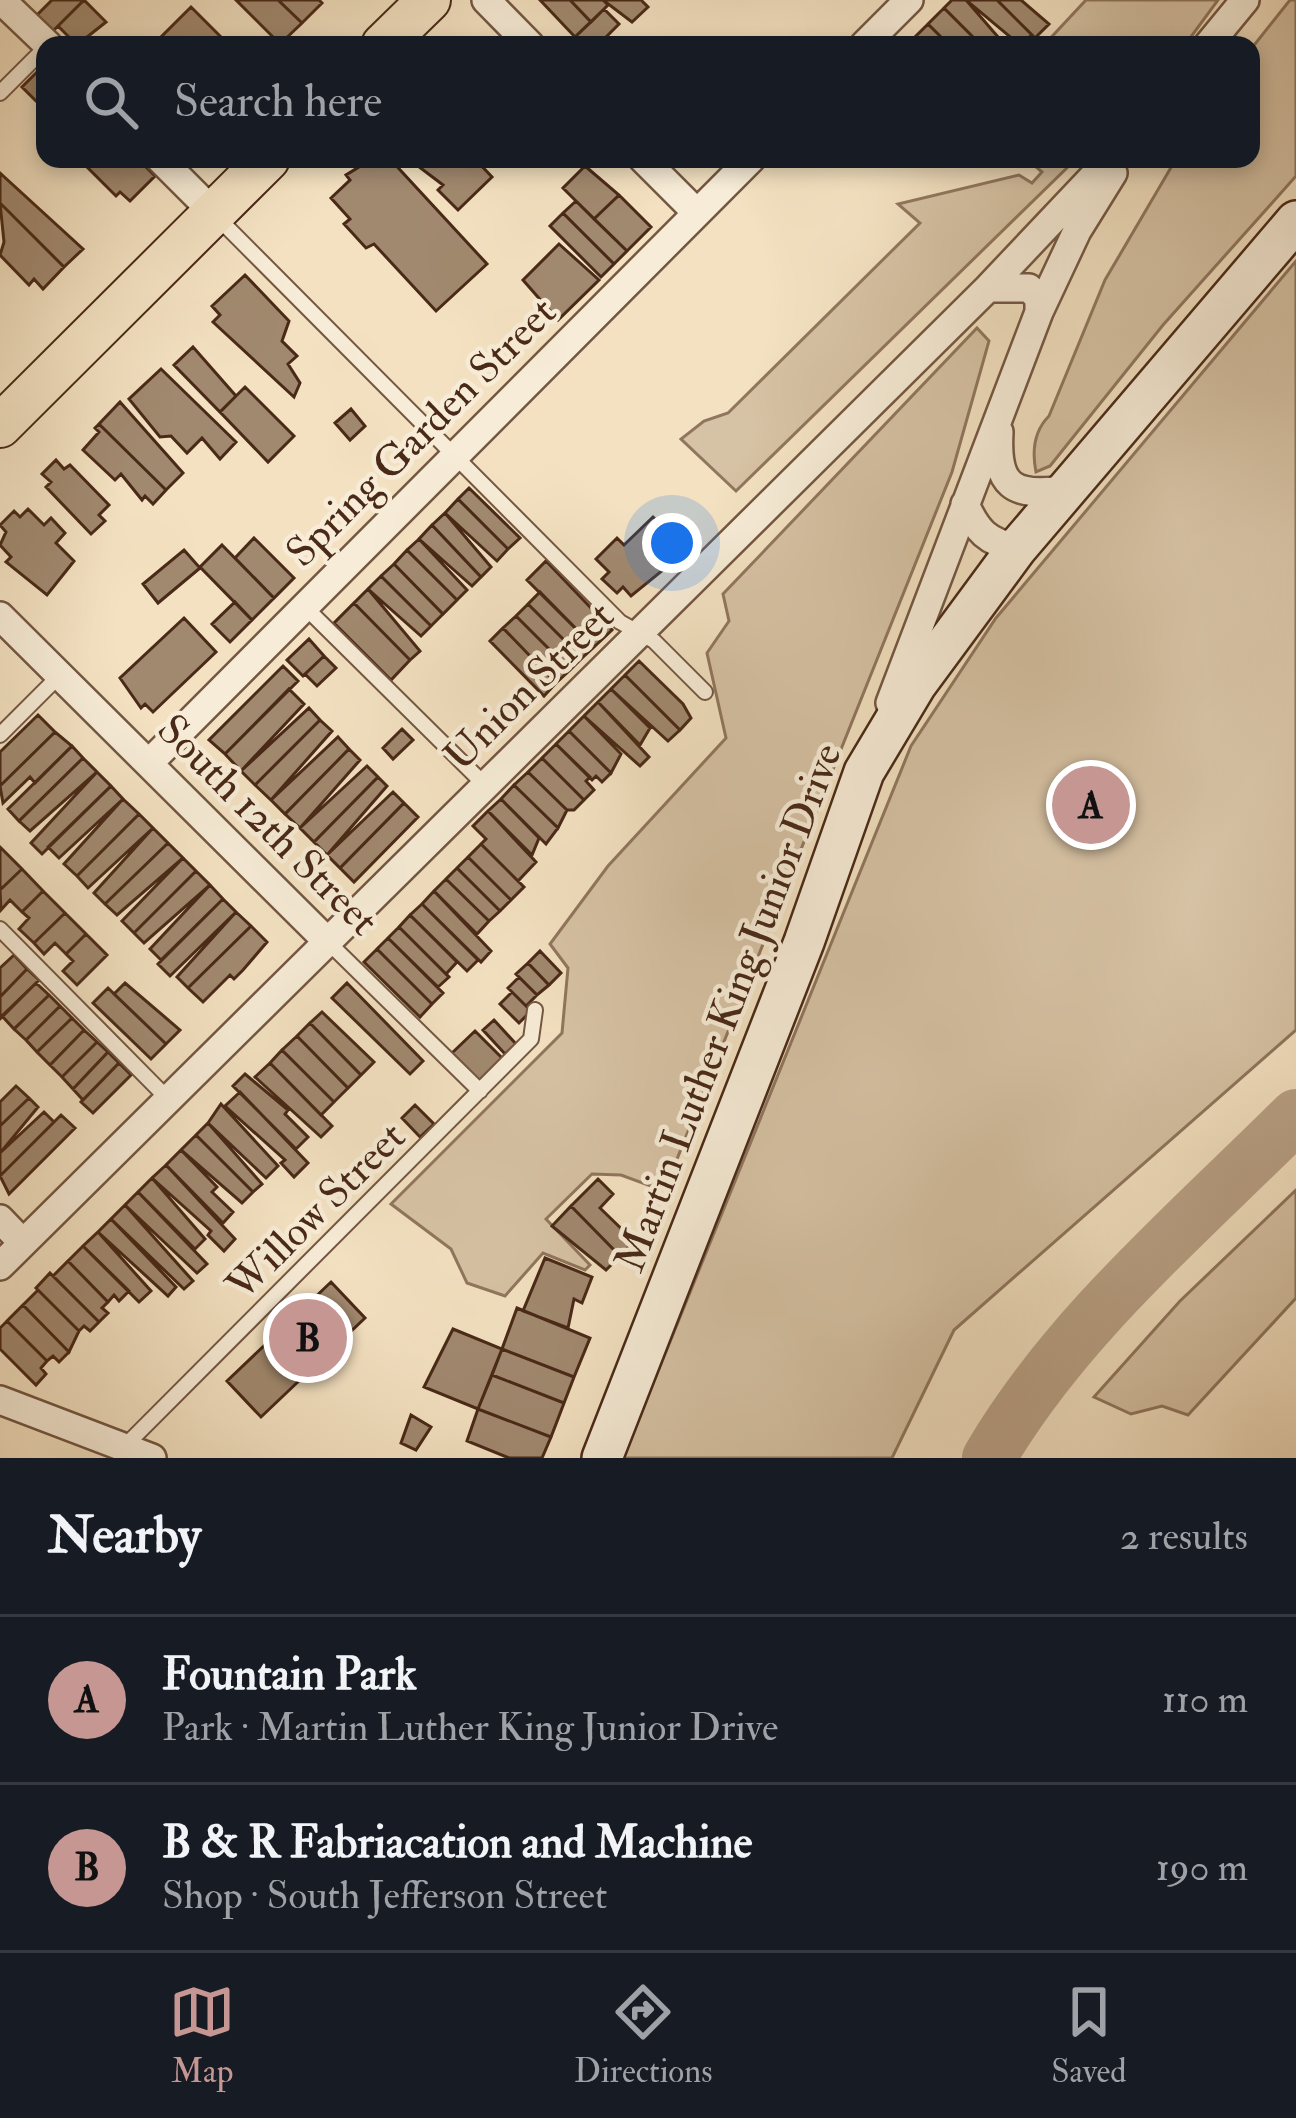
<!DOCTYPE html>
<html lang="en">
<head>
<meta charset="utf-8">
<style>
  :root { --surface:#171b24; --page:#20242c; --text:#f1f3f6; --muted:#9ea1a6; --line:#363941; --accent:#c59692 }
  body { margin:0; font-family:"IM FELL Double Pica",serif; background:var(--page); color:var(--text) }
  .you { position:absolute; left:672px; top:543px; width:42px; height:42px; margin:-30px; border:9px solid #fff; border-radius:50%; background:#1a73e8; box-shadow:0 0 0 18px #1a73e833 }
  .badge { display:grid; place-items:center; width:78px; height:78px; border-radius:50%; background:var(--accent); color:#111; font-size:39px; font-weight:700 }
  .pin { position:absolute; translate:-50% -50%; border:6px solid #fff; box-shadow:0 3px 12px #0006 }
  .list { margin:0; padding:0; list-style:none }
  h2 { display:flex; justify-content:space-between; align-items:center; height:156px; margin:0; padding:0 48px; font-size:51px }
  h2 small { font-size:39px; font-weight:400; color:var(--muted) }
  .list li { display:grid; grid-template-columns:78px 1fr auto; gap:36px; align-items:center; box-sizing:border-box; height:168px; padding:0 48px; border-top:3px solid var(--line) }
  .list b { display:block; font-size:45px; white-space:nowrap }
  .list p { margin:0; font-size:39px; white-space:nowrap; color:var(--muted) }
  .list em { font-size:39px; font-style:normal; color:var(--muted) }
  .icon { flex:none; width:66px; height:66px; fill:none; stroke:currentColor; stroke-width:2; stroke-linecap:round; stroke-linejoin:round }
  .map { position:relative; flex:none; width:1296px; height:1458px; overflow:hidden }
  .search { position:absolute; background:var(--surface); box-shadow:0 6px 18px #0003; left:36px; right:36px; top:36px; height:132px; display:flex; align-items:center; gap:30px; box-sizing:border-box; padding:0 42px; border-radius:24px; color:var(--muted); font-size:45px }
  .sheet { height:492px; background:var(--surface) }
  nav { display:flex; justify-content:space-around; align-items:center; box-sizing:border-box; height:168px; border-top:3px solid var(--line); background:var(--surface); font-size:33px; color:var(--muted) }
  nav a { display:grid; justify-items:center; gap:6px }
  nav .on { color:var(--accent) }
  .map>svg:first-child { display:block }
  .green { fill:#d6c2a4; stroke:#90765e; stroke-width:3 }
  .lines { fill:none; stroke-linecap:round; stroke-linejoin:round }
  .river { stroke:#b9a287; stroke-width:54 }
  .building { fill:#a1896f; stroke:#492917; stroke-width:3 }
  .service-casing { stroke:#745742; stroke-width:18 }
  .minor-casing { stroke:#745742; stroke-width:32 }
  .secondary-casing { stroke:#492917; stroke-width:44 }
  .primary-casing { stroke:#492917; stroke-width:46 }
  .service { stroke:#f7ecd7; stroke-width:14 }
  .minor { stroke:#f7ecd7; stroke-width:27 }
  .secondary { stroke:#f7ecd7; stroke-width:39 }
  .primary { stroke:#f3e1c1; stroke-width:42 }
  .labels { text-anchor:middle; stroke-width:9; stroke-linejoin:round; paint-order:stroke }
  .street-label { font-size:42px; fill:#492917; stroke:#f7ecd7 }
</style>
</head>
<body>
<div class="map">
<svg width="1296" height="1458" viewBox="0 0 1296 1458">
  <rect width="100%" height="100%" fill="#f3e1c1"/>
  <filter id="stains"><feTurbulence type="fractalNoise" baseFrequency=".00167" numOctaves="4"/><feColorMatrix values="0 0 0 0 .2 0 0 0 0 .09 0 0 0 0 .02 0 0 0 .5 -.17"/></filter>
  <radialGradient id="worn" r=".72"><stop offset=".6" stop-color="#630" stop-opacity="0"/><stop offset="1" stop-color="#630" stop-opacity=".3"/></radialGradient>
  <!-- green -->
  <path class="green" d="M1086,0h132l-33,45h-141z
    M1290,0h6v176l-133,149 -113,141 -14,6c-4,-20 -2,-41 13,-56l56,-136 71,-121h75v-110z
    M1027,159h49l-340,332 -55,-52 23,-18 24,-8 192,-190 -22,-19 121,-29 13,8 10,-11z
    M1296,261v769l-342,300 -62,128h-269l288,-712 85,-128z
    M977,328l12,13 -37,131 -285,712 -11,4 -35,-13 -29,-1 -46,45 44,46 -5,5 -42,-17 -38,43 -38,-13 -16,-34 -60,-45 171,-171 6,-65 -18,-24 58,-78 118,-128 -19,-85 22,-32 -6,-27z
    M1296,1190v108l-108,117 -26,-9 -31,8 -37,-17 86,-96z"/>
  <g class="lines">
    <!-- river -->
    <path class="river" d="M989,1458c77,-132 200,-235 307,-342"/>
  </g>
  <!-- building -->
  <path class="building" d="M52,0h32l-31,31 -16,-16z
    M84,0l22,22 -29,23 -19,-19z
    M236,0h42l24,23 -22,21z
    M278,0h41l3,3 -20,20z
    M540,0h30l21,22 -16,15z
    M570,0h33l5,5 -17,17z
    M603,0h38l7,7 -16,15z
    M952,0h14l39,45h-24l-37,-37z
    M966,0h31l35,35 -12,10z
    M997,0h24l28,24 -14,14z
    M191,7l38,38 -73,-3z
    M944,8l37,37h-32l-21,-21z
    M604,9l15,15 -21,21h-14l-9,-8z
    M928,24l21,21h-27l-8,-7z
    M45,64v38l-4,4 -19,-19z
    M79,159h59l17,17 -25,25 -10,-9 -4,4z
    M372,159h18l97,105 -51,47 -62,-67 -8,4 -22,-24 6,-5 -19,-21 19,-18 -4,-5z
    M475,159l17,18 -34,33 -20,-20 5,-5 -33,-25z
    M585,166l34,29 -25,24 -31,-31z
    M0,173l83,76 -19,18 -64,-64z
    M619,195l32,32 -24,24 -33,-32z
    M576,201l51,50 -13,13 -51,-51z
    M0,203l64,64 -21,22 -9,-10 -5,6 -29,-30 4,-13z
    M563,213l51,51 -13,13 -51,-51z
    M559,244l40,36 -41,40 -35,-40z
    M245,275l44,46 -7,20 15,15 -9,8 12,19 -6,14 -81,-75 7,-7 -8,-9z
    M193,347l43,49 -16,16 -46,-47z
    M161,369l75,73 -16,17 -18,-21 -15,15 -16,-17 -11,1 -31,-38z
    M245,387l49,49 -26,26 -48,-50z
    M120,402l63,71 -17,17 -67,-66z
    M351,409l14,17 -15,14 -15,-17z
    M99,424l67,66 -13,14 -8,-8 -3,4 -21,-26 -6,6 -32,-30 16,-18 -4,-4z
    M56,460l8,9 6,-4 39,40 -10,10 6,6 -14,13 -45,-47 5,-5 -9,-8z
    M469,488l51,50 -12,11 -50,-50z
    M458,499l50,50 -11,12 -52,-48z
    M28,509l16,16 7,-7 14,15 -9,10 18,18 -27,34 -41,-33 5,-5 -11,-12 6,-13 -6,-7 14,-14 6,6z
    M445,513l46,54 -10,10 -49,-52z
    M653,517l23,22 -17,18 9,9 -37,30 -8,-9 -6,6 -15,-14 7,-7 -13,-13 21,-21 7,7z
    M432,525l49,52 -9,9 -53,-47z
    M254,538l40,40 -20,20 -39,-40z
    M419,539l48,51 -10,10 -50,-50z
    M222,545l52,53 -22,22 -52,-53z
    M184,550l16,18 -42,35 -15,-19z
    M407,550l50,50 -14,14 -49,-50z
    M546,561l66,69 -18,17 -67,-67z
    M394,564l49,50 -12,12 -50,-50z
    M381,576l50,50 -10,10 -53,-47z
    M368,589l52,62 -10,9 -56,-57z
    M540,592l54,55 -12,11 -54,-54z
    M235,602l17,18 -22,22 -18,-18z
    M354,603l56,57 -19,20 -57,-57z
    M528,604l54,54 -12,12 -54,-54z
    M516,616l54,54 -14,13 -53,-55z
    M184,618l32,34 -63,60 -8,-8 -4,4 -21,-30z
    M503,628l53,55 -12,13 -54,-55z
    M309,639l15,17 -21,20 -16,-16z
    M324,656l12,12 -19,18 -12,-12z
    M639,661l44,43 8,14 -11,12 -55,-55z
    M283,666l15,15 -73,73 -16,-14z
    M625,675l55,55 -12,11 -57,-52z
    M289,689l15,15 -63,67 -16,-17z
    M611,689l39,39 -10,17 -42,-43z
    M598,702l51,55 -9,9 -56,-50z
    M309,708l11,12 -65,65 -14,-14z
    M38,715l17,17 -55,54v-34z
    M584,716l37,38 -10,19 -42,-42z
    M320,720l12,11 -61,69 -16,-15z
    M402,729l11,11 -20,19 -10,-11z
    M569,731l42,42 -9,9 -6,-6 -4,4 -36,-36z
    M55,732l17,14 -37,37 -5,-6 -27,26 -3,-17z
    M338,737l11,12 -64,65 -14,-14z
    M556,744l34,33 -4,4 8,9 -10,10 -42,-42z
    M72,746l11,12 -64,63 -11,-12z
    M349,749l11,11 -60,68 -15,-14z
    M83,758l14,14 -67,59 -11,-10z
    M542,758l42,42 -10,10h-7l-39,-38z
    M367,766l11,11 -64,65 -14,-14z
    M97,772l14,14 -69,68 -11,-11z
    M528,772l39,38 -9,18 -44,-43z
    M378,777l9,9 -60,69 -13,-13z
    M514,785l44,43 -12,16 -45,-45z
    M111,786l12,13 -64,59 -11,-11z
    M393,792l11,11 -64,65 -13,-13z
    M123,799l16,15 -62,62 -13,-12z
    M501,799l38,39 -7,17 -44,-44z
    M404,803l14,14 -64,65 -14,-14z
    M488,811l48,51 -18,19 -37,-37 5,-5 -13,-13z
    M139,814l14,14 -65,60 -11,-12z
    M153,828l15,15 -63,61 -11,-11z
    M168,843l15,15 -66,57 -12,-11z
    M481,844l43,43 -13,13 -43,-43z
    M0,847l22,22 -22,21z
    M468,857l43,43 -11,11 -43,-43z
    M183,858l13,13 -62,62 -12,-12z
    M457,868l43,43 -11,10 -43,-42z
    M22,869l21,22 -21,21 -12,-12 -9,10 -1,-20z
    M196,871l14,14 -66,58 -10,-10z
    M446,879l43,42 -12,13 -43,-43z
    M210,885l13,14 -62,61 -11,-11z
    M43,891l22,22 -31,30 -15,-14 10,-11 -7,-6z
    M434,891l57,60 -10,11 -59,-58z
    M223,899l13,13 -66,64 -12,-12z
    M422,904l56,56 -11,11 -57,-56z
    M236,912l15,14 -63,62 -11,-11z
    M65,913l21,21 -20,20 -11,-11 -11,11 -10,-11z
    M410,915l47,47 -11,12 -47,-47z
    M251,926l16,16 -24,28 -9,9 -4,-4 -27,27 -15,-14z
    M399,927l50,50 -11,10 -50,-49z
    M86,934l21,21 -30,30 -14,-14 10,-10 -7,-7z
    M388,938l55,55 -11,11 -55,-55z
    M377,949l55,55 -12,13 -56,-55z
    M540,951l21,22 -12,12 -21,-22z
    M14,955l13,14 -27,28v-29z
    M528,963l21,22 -12,10 -21,-21z
    M27,969l12,11 -39,39v-22z
    M519,977l18,18 -11,11 -18,-18z
    M36,983l13,12 -35,34 -12,-13z
    M125,983l55,47 -14,14 -52,-50z
    M347,983l76,78 -13,13 -78,-76z
    M108,988l58,56 -15,15 -58,-56z
    M512,992l19,19 -12,12 -19,-19z
    M49,995l11,11 -34,34 -12,-11z
    M60,1006l12,12 -35,34 -11,-12z
    M322,1012l52,50 -13,13 -51,-52z
    M72,1018l12,12 -34,35 -13,-13z
    M494,1020l22,24 -11,10 -22,-24z
    M310,1023l51,52 -13,13 -51,-52z
    M84,1030l13,12 -35,35 -12,-12z
    M475,1031l27,27 -23,23 -27,-28z
    M297,1036l51,52 -14,14 -52,-52z
    M97,1042l11,10 -35,37 -11,-12z
    M282,1050l52,52 -13,13 -51,-52z
    M108,1052l11,11 -36,37 -10,-11z
    M119,1063l12,12 -38,38 -12,-11z
    M270,1063l62,63 -11,11 -66,-60z
    M245,1074l43,36 -3,4 23,23 -12,12 -63,-63z
    M16,1086l13,12 -29,28v-24z
    M240,1092l68,71 -14,14 -13,-14 4,-3 -60,-54z
    M29,1098l9,9 -38,46v-27z
    M221,1104l57,62 -12,12 -58,-55z
    M415,1105l19,19 -14,13 -18,-19z
    M44,1112l10,10 -54,54v-23z
    M61,1115l14,13 -66,66 -9,-18z
    M208,1123l54,61 -9,8 -57,-57z
    M196,1135l57,57 -11,11 -61,-53z
    M181,1150l36,37 -5,5 21,20 -10,11 -57,-58z
    M166,1165l69,74 -11,12 -16,-16 3,-4 -59,-53z
    M152,1178l53,61 -10,10 -57,-57z
    M598,1179l15,15 -13,14 34,33 -14,15 -49,-50z
    M138,1192l69,72 -10,9 -72,-68z
    M125,1205l68,76 -9,8 -73,-70z
    M571,1206l49,50 -14,14 -54,-44z
    M111,1219l65,68 -8,9 -70,-64z
    M98,1232l53,59 -12,11 -56,-56z
    M83,1246l46,45 -10,10 -5,-6 -6,7 -40,-41z
    M545,1258l47,19 -10,26 -8,-4 -6,29 -45,-17z
    M68,1261l40,41 -6,6 6,5 -9,9 -46,-46z
    M50,1273l49,49 -9,9 -6,-5 -5,5 -43,-43z
    M331,1282l34,36 -104,99 -34,-36z
    M38,1290l41,41 -10,21 -46,-47z
    M23,1305l46,47 -10,10 -6,-6 -6,5 -40,-40z
    M517,1308l73,30 -16,39 -72,-28z
    M7,1321l40,40 -6,7 5,6 -10,11 -36,-36v-21z
    M453,1329l49,20 -24,60 -54,-22z
    M502,1349l72,28 -10,26 -72,-28z
    M492,1375l72,28 -13,34 -73,-28z
    M478,1409l73,28 -9,21h-33l-42,-17z
    M411,1415l20,12 -15,23 -15,-7z"/>
  <g class="lines">
    <!-- service casing -->
    <g class="service-casing">
      <path id="service" d="M0,93l45,-45
        M217,217l403,405 34,19 51,51
        M305,607l181,179
        M0,735l60,-60
        M0,929l168,170
        M328,942l152,149
        M124,1447l407,-408 4,-29"/>
    </g>
    <!-- minor casing -->
    <g class="minor-casing">
      <path id="minor" d="M1,0l47,45
        M486,0l44,45
        M864,45l45,-45
        M1208,45l37,-45
        M160,159l54,54
        M643,159l54,54
        M1039,312l38,-81 36,-58
        M999,432c-3,54 13,65 65,58
        M965,504c12,27 22,38 52,44
        M0,616l328,326
        M890,703l149,-391v-14l-10,-10h-41
        M149,763l602,-604
        M0,1219l23,24
        M0,1266l988,-978 122,-129
        M0,1400l152,58"/>
    </g>
    <!-- secondary casing -->
    <g class="secondary-casing">
      <path id="secondary" d="M602,1458l202,-516 60,-170 52,-87 101,-137 279,-327"/>
    </g>
    <!-- primary casing -->
    <g class="primary-casing">
      <path id="primary" d="M383,45l46,-45
        M0,426l268,-267"/>
    </g>
    <!-- service -->
    <use href="#service" class="service"/>
    <!-- minor -->
    <use href="#minor" class="minor"/>
    <!-- secondary -->
    <use href="#secondary" class="secondary"/>
    <!-- primary -->
    <use href="#primary" class="primary"/>
  </g>
  <g class="labels">
    <!-- street labels -->
    <g class="street-label">
      <text transform="translate(420 431) rotate(-45)" y="15">Spring Garden Street</text>
      <text transform="translate(528 685) rotate(-45)" y="15">Union Street</text>
      <text transform="translate(269 824) rotate(45)" y="15">South 12th Street</text>
      <text transform="translate(727 1007) rotate(-69)" y="15">Martin Luther King Junior Drive</text>
      <text transform="translate(315 1210) rotate(-45)" y="15">Willow Street</text>
    </g>
  </g>
  <rect width="100%" height="100%" filter="url(#stains)"/>
  <rect width="100%" height="100%" fill="url(#worn)"/>
</svg>
<div class="you"></div>
<div class="pin badge" style="left:1091px;top:805px">A</div>
<div class="pin badge" style="left:308px;top:1338px">B</div>
<div class="search"><svg class="icon" aria-label="search" viewBox="0 0 24 24"><circle cx="10" cy="10" r="6"/><path d="M15 15l6 6"/></svg>Search here</div>
</div>
<section class="sheet">
<h2>Nearby<small>2 results</small></h2>
<ul class="list">
<li><span class="badge">A</span><div><b>Fountain Park</b><p>Park · Martin Luther King Junior Drive</p></div><em>110 m</em></li>
<li><span class="badge">B</span><div><b>B &amp; R Fabriacation and Machine</b><p>Shop · South Jefferson Street</p></div><em>190 m</em></li>
</ul>
</section>
<nav>
<a class="on"><svg class="icon" aria-label="map" viewBox="0 0 24 24"><path d="M3 6l6-2 6 2 6-2v14l-6 2-6-2-6 2zM9 4v14M15 6v14"/></svg>Map</a>
<a><svg class="icon" aria-label="directions" viewBox="0 0 24 24"><path d="M12 3l9 9-9 9-9-9zM9 14v-3h6M13 9l2 2-2 2"/></svg>Directions</a>
<a><svg class="icon" aria-label="saved" viewBox="0 0 24 24"><path d="M7 4h10v16l-5-4-5 4z"/></svg>Saved</a>
</nav>
</body>
</html>
